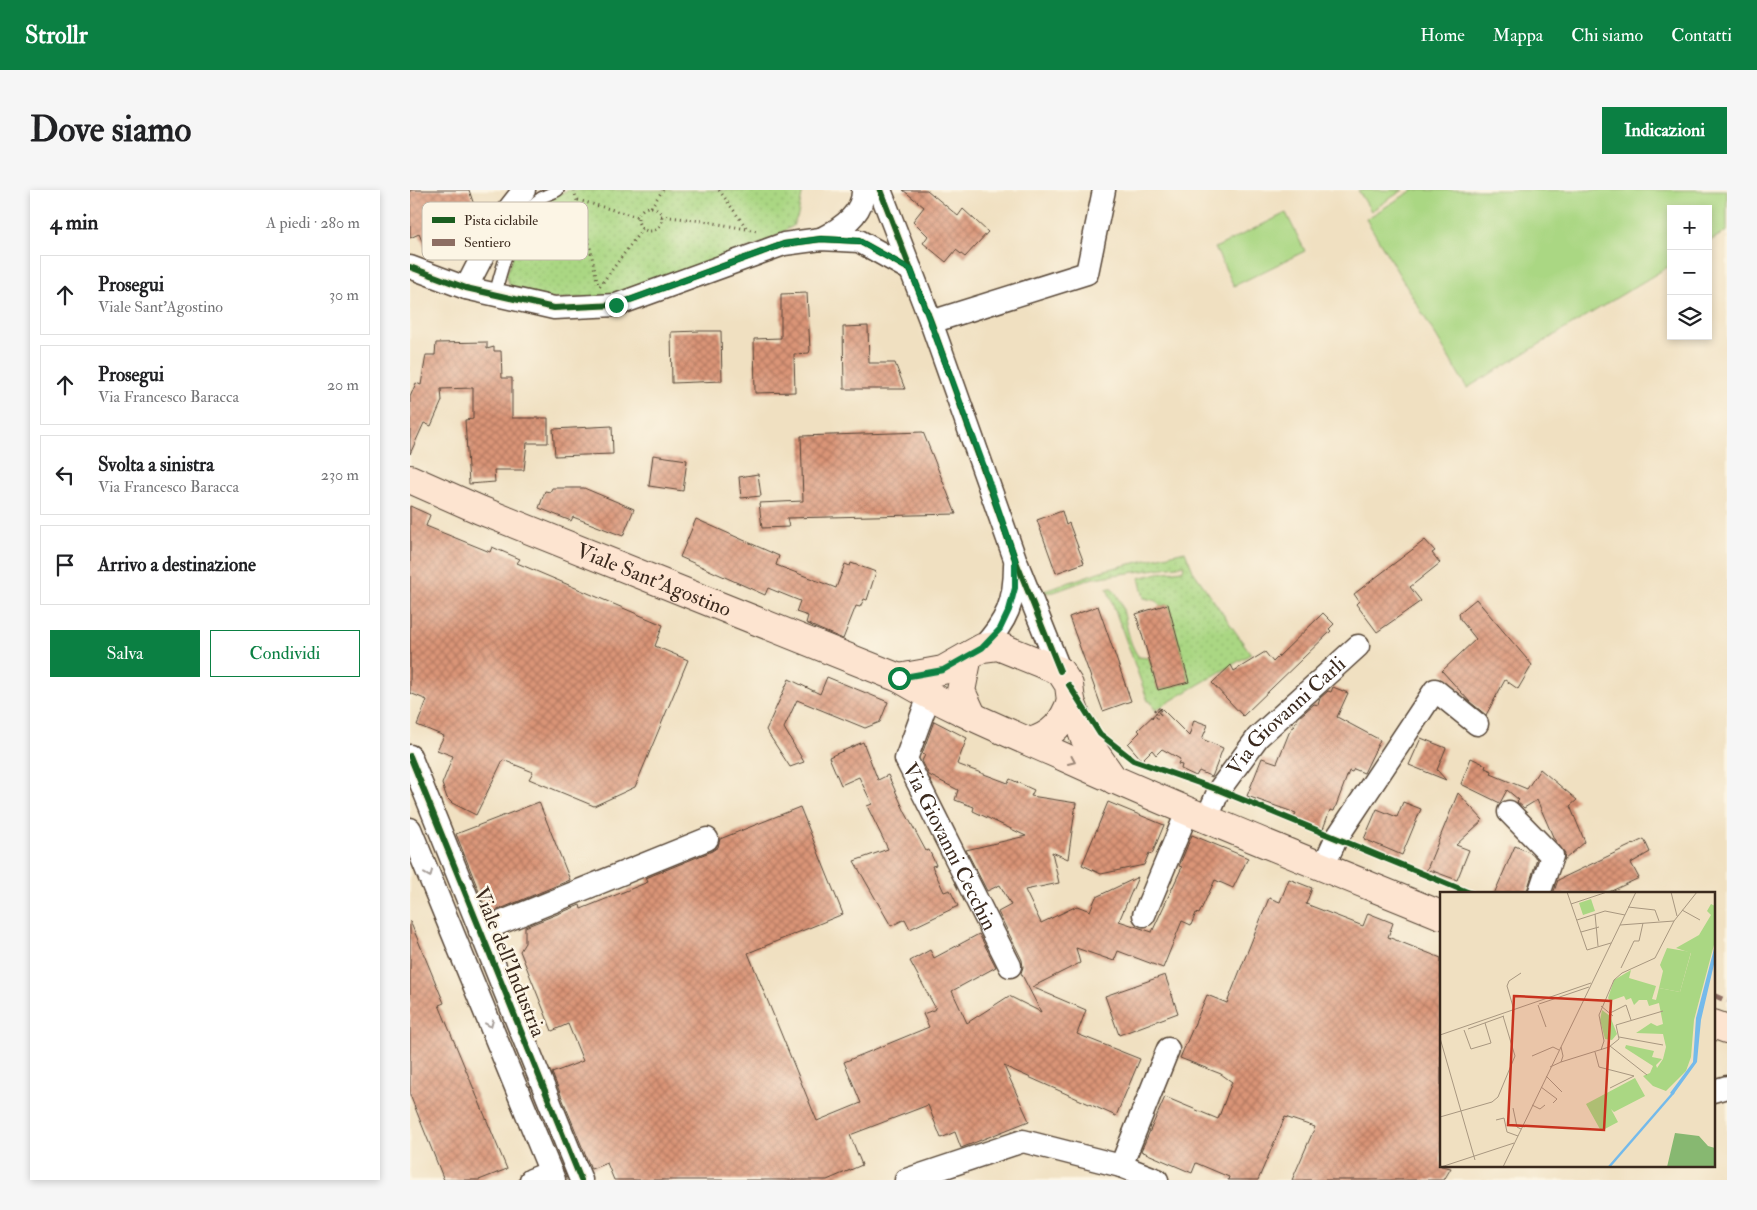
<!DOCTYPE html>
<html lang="it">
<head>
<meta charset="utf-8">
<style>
  :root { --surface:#fff; --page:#f6f6f6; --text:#202124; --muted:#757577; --line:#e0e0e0; --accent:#0b8043 }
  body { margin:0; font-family:"IM FELL Double Pica",serif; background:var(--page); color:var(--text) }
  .controls { position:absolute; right:15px; top:15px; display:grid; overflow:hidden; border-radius:0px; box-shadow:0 2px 8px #0003 }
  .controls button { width:45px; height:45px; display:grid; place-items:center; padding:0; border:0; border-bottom:1px solid var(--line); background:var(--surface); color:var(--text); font:25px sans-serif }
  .stop { position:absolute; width:15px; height:15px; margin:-11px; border:4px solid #0b8043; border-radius:50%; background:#fff }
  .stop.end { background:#0b8043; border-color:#fff; box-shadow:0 1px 5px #0008 }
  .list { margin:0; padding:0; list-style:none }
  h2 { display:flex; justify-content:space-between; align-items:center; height:65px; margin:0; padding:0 20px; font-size:21px }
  h2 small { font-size:16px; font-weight:400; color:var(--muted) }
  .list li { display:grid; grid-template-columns:32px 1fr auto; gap:15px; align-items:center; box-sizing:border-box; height:80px; margin:0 10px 10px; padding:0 10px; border:1px solid var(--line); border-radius:0px }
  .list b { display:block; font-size:19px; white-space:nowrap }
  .list p { margin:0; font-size:16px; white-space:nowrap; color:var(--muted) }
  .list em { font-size:16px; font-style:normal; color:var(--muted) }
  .actions { display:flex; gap:10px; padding:15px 20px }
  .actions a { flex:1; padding:11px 0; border:1px solid var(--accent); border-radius:0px; text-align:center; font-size:18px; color:var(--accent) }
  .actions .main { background:var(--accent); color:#fff }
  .icon { flex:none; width:28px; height:28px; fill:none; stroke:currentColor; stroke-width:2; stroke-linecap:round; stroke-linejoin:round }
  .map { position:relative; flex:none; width:1317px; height:990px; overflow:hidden; border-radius:0px }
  header { display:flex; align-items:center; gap:30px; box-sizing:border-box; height:70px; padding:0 25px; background:var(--accent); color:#fff }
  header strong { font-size:24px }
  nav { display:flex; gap:28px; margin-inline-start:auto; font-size:18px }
  .intro { display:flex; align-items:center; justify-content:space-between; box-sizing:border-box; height:120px; padding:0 30px }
  h1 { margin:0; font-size:35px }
  .button { padding:12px 22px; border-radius:0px; background:var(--accent); color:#fff; font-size:18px; font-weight:700 }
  main { display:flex; gap:30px; padding:0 30px }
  aside { flex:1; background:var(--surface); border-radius:0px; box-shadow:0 2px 8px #0003 }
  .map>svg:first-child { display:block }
  .grass { fill:#aad783; stroke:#728050 }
  .park { fill:url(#park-dots); stroke:#728050 }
  .building { fill:url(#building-cross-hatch) }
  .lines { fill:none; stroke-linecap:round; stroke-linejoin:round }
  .service-casing { stroke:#564536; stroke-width:14 }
  .minor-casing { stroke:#564536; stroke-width:25 }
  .secondary-casing { stroke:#564536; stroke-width:30 }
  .path { stroke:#564536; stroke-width:3; stroke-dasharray:1 4; stroke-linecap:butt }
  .service { stroke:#fff; stroke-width:11 }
  .minor { stroke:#fff; stroke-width:22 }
  .secondary { stroke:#fde4d0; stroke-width:28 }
  .quiet { stroke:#8d6e63; stroke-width:5; stroke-dasharray:10 5; stroke-linecap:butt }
  .cycleway-casing { stroke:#fcf5e5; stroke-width:9 }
  .cycleway { stroke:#1b5e20; stroke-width:6 }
  .oneway { stroke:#9c8777 }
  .oneway2 { stroke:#a79f9a }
  .route { stroke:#0b8043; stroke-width:6 }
  .labels { text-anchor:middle; stroke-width:5; stroke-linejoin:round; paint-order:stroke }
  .street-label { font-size:21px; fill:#3b2a1e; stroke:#fcf5e5 }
  .inset-river { fill:none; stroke:#74baeb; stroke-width:2.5 }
  .inset-road { fill:none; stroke:#a89780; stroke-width:1 }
  .view { fill:#c8321e; fill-opacity:0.15; stroke:#c8321e; stroke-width:2.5 }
  .inset-edge { fill:none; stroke:#3b2a1e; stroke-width:2.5 }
  .key { fill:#fcf5e5; stroke:#c2b8a9; stroke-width:1 }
  .key-label { font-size:14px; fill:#3b2a1e }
</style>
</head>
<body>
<header>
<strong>Strollr</strong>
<nav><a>Home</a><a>Mappa</a><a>Chi siamo</a><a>Contatti</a></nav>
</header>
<div class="intro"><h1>Dove siamo</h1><a class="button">Indicazioni</a></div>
<main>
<aside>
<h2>4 min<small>A piedi · 280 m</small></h2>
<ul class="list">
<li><svg class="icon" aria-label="ahead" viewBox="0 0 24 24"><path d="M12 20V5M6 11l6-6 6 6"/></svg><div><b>Prosegui</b><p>Viale Sant'Agostino</p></div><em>30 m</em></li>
<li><svg class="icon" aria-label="ahead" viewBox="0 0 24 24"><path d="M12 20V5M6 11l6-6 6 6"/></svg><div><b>Prosegui</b><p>Via Francesco Baracca</p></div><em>20 m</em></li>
<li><svg class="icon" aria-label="left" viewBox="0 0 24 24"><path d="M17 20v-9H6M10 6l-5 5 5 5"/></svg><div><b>Svolta a sinistra</b><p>Via Francesco Baracca</p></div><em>230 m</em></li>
<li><svg class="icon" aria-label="arrive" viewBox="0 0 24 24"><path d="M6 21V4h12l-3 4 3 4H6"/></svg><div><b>Arrivo a destinazione</b></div></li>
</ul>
<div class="actions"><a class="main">Salva</a><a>Condividi</a></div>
</aside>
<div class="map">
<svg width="1317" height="990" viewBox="0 0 1317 990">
  <defs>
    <pattern id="park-dots" width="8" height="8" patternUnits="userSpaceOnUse" patternTransform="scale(1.25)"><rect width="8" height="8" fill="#aad783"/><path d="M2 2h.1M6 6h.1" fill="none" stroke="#93b971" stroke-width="1.8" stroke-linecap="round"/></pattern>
    <pattern id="building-cross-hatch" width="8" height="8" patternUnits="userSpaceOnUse" patternTransform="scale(1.25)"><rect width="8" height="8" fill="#da9477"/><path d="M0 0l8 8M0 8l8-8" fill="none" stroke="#b27961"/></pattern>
  </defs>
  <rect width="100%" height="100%" fill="#fcf5e5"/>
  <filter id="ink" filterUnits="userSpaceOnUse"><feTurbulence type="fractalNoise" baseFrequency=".02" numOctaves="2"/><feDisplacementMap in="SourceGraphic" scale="10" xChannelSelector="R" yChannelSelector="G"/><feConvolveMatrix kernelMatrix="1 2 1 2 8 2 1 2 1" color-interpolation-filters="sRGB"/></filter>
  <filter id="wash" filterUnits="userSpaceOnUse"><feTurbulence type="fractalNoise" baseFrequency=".0096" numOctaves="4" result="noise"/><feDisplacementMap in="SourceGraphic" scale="20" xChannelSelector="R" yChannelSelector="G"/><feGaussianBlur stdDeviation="1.12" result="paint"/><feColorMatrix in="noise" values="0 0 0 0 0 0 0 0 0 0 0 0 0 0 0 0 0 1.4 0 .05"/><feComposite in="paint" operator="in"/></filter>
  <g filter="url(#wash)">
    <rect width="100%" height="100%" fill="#f0e0c1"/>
    <!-- grass -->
    <path class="grass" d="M948,0h45l-32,21z
      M1003,0h314v41l-19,11v-33h-37v56l-204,123 -101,-169z
      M876,23l19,38 -71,35 -19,-38z"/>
    <!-- park -->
    <path class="park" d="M159,0h234l-5,25 -5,11 -30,17 -158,54 -54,2 -31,-5 -10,-7 -4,-11 9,-26 18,-39 23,-16z
      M775,361l8,20 58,83 -96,56 -5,-9h-2l-41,-113h5c17,19 11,49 27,69l10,1 9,32 31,-8 -21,-78 -7,2 -4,-5 -13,-3 -5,-20 19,-5 25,-3 1,-5 -91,13 -39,14 -15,1 62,-22z"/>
    <g id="blocks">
      <!-- building -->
      <path class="building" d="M0,0h59l5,15 -6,2 2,8 -9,4 3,7 -6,3 3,8 -10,4 3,7 -16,6 -3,-7 -9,3 -7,-16 -9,4z
        M493,0h24l31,26 5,-7 25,23 -23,25 -9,-7 -10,12 -23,-19 5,-7 -15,-15 11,-14z
        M397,103l3,57 -1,3 -15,1 1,38 -40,1 -1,-54 27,-1v-44z
        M458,136l1,37h26l10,26h-61l-1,-62z
        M290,141h21l1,50 -50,2 -1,-51z
        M77,152v7l7,-2v4h7l1,27h10v40h36v25h-21l-3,27h-30l1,12 -26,2 -4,-64 8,-1v-31l-32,1 1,12 -11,25 -7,-3 -14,31v-57l6,-14 5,2 5,-30h9l1,-12z
        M202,236l1,28 -58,2 -2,-27z
        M513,242l33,82 -169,4 2,9 -27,1 -3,-25 44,-2 -2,-65z
        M243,265l34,5 -4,31 -34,-5z
        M348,284l3,22 -20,2 -2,-21z
        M142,298h32l50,21 -11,27 -50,-19 -2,4 -32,-13 6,-17 5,1z
        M0,316l20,9 -4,11 64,26 2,-5 28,12 -3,4 146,62 -8,21 33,14 -53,127 -41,19 -65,-27 4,-7 -30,-12 -27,55 -24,-12 -5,-5 -5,-14 11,-28 -16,-6 7,-14 -27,-11 10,-25 -17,-7z
        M652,321l4,14 3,-2 15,40 -28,10 -19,-53z
        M286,329l83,37 -3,9 60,23 9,-24 5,2 1,-3 25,9 -9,28 -3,-1 -4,8 -4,-1 -13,33 -24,-10 -13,-6 2,-7 -12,-4 4,-11 -32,-13 -3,7 -85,-38z
        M1015,350l10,11 -3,2 8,10 -30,24 11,14 -44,31 -21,-28 3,-3 -5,-7z
        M1066,409l56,66 -14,24 -13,-9 -19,35 -16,-13 -28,-31 34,-32 -16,-20 -1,-6z
        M758,414l21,78 -31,8 -22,-76z
        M688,416l33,95 -28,10 -34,-94z
        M913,423l11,11 -5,5 2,2 -88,85 -31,-33 19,-18 3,6 31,-19 8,10z
        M417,487l61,25 -8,20 -15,6 -68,-28 -13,28 20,34 -14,5 -24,-37 23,-51 31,15z
        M923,497l15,6 -11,24 43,23 -16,33 -10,-4 -2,3 -3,-1 -15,40 -4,-1 -7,19 -29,-11 2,-5 -49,-17 15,-38 15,5 12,-30 9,-15 16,-14 4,1 2,-7 8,-7 3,1z
        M751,518l28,28 5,-16 14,5 -6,14 21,9 -11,29 -13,-6 -3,5 -15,-7 1,-4 -4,-1 2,-5 -18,-10 -6,6 -4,-5 -10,10 -14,-16 12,-12 -2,-2z
        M524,531l33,17 -10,26 51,19 2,-4 24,11 -3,6 45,7 -8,56 -16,-7 7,31 -34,7 16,33 36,-17 13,5 6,-14 42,-20 -19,44 33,11 30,-65 -3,-1 13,-31 56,23 -15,30 -18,-8 -16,34 -3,-1 -5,12 -9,-4 -19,47 -45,-17 -4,10 -38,-13 4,15 -48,24 54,23 -9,24 63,25 -24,57 -112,-50 25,55 -68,27 -6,-16 -14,6 -13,-33 -78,30 12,30 -35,15h-213l-7,-17 -16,6 -39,-96 31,-12 -15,-37 -16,7 -32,-80 5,-8v-16l55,-22 1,4 67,-27 -2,-4 66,-27 6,-4 2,-8 80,-32 43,107 -95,39 69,168 44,-18 -17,-41 85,-35 -6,-13 13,-5 -26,-48 20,-11 4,8 45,-24 17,33 -44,24 15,32 42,-27 32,16 -20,-39 2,-6 -1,-7 -24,-48 13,-7 -11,-20 -13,6 -21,-41 60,-14 -53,-25 1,-4 -19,-7 3,-10 -29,-15 -7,-14 3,-6 -3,-1z
        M1011,548l25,10 -9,22 9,10 -37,-15z
        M453,552l15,38 10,-5 17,37 21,39 3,-1 7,15 -4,1 12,26 6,-2 8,16 -48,23 -5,-10 -14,7 -37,-65 34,-12 -21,-43 5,-2 -13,-27 -18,8 -12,-28z
        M1061,568l15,7 -1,3 7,3 -1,3 36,15 13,-20 37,31 -7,6 15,36 -21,18 1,-7 -11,-14 -17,-39 -13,8 -7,-6 2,-2 -12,-10 -7,13 -39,-19z
        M1048,603l25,27 -27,25 13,5 -12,30 -27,-10 -5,4z
        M129,612l31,78 -82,34 -32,-80z
        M698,612l56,23 -12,29 -3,-1 -5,12 -43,9 -19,-9z
        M993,612l18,7 -19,46 -38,-16 13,-30 20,8z
        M1234,649l6,13 -19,11 8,15 -34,16h-52l5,-14z
        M1105,656l14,6 8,7 -11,35h-32z
        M879,689l23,9 -6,16 57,22 5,-13 25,10 -5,14 53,21v208l10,2 -7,12h-152l23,-53 -30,-10 -27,63h-30l1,-3 -33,-14 -4,10 -51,-22 24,-54 53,22 14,-37 -11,-8 -41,-16 27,-63 20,8 42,-105 11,4z
        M0,731l34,82 -5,2 68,164 -28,11h-35l-34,-85z
        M755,785l13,38 -59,22 -14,-39z"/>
    </g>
  </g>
  <g filter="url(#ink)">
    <use href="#blocks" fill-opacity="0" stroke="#564536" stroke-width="1"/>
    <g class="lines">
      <!-- service casing -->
      <g class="service-casing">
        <path id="service" d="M85,104c8,-29 19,-78 46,-96 5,-3 12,-5 17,-8"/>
      </g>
      <!-- minor casing -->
      <g class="minor-casing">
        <g id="minor">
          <path d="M470,0l51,132 84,237 45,112"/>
          <path d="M411,49c18,-9 43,-25 42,-49"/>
          <path d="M0,77l56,21 88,20 62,-3 168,-61 37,-5 38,2 52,29"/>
          <path d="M56,98l36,-70 22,-28"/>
          <path d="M521,132l156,-49 17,-83"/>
          <path d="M572,458c25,-27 33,-46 33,-83"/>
          <path id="s1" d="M519,506l-23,63 104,207"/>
          <path d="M0,566l171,424"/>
          <path d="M1099,622l43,44 -13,38"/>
          <path id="s2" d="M797,628l12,-28 39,-53 100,-91"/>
          <path d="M0,639l144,351"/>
          <path d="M913,677l13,-28 99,-149 42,34"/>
          <path d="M734,725l44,-105"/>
          <path d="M70,741l227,-92"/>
          <path d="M1303,901l14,-4"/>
          <path d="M711,976l47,-117"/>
          <path d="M121,990l20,-8"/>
          <path d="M496,990l117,-39 98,25 36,14"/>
        </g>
      </g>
      <!-- secondary casing -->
      <g class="secondary-casing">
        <g id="secondary">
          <path id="s3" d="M0,289l70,31 419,168c53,32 111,55 167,80 124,56 250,106 375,157"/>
          <path d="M558,466l-7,35 12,26"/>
          <path d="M489,488l44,-8 39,-22 16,-2 62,25 9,14 2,16 13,36 30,43"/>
          <path d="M620,552c23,-7 33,-19 41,-41"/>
          <path d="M1303,834l14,5"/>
        </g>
      </g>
      <!-- path -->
      <path class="path" d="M164,0l15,52 9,44
        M309,0l29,40
        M168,10l60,17
        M241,17l12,-17
        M228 29a12 12 0 1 1 24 0a12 12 0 1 1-24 0Z
        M251,26l42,5 54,10
        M190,96l43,-58
        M748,518l2,2 -3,3 -2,-3z
        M750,520l2,2 -7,7 -2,-2z"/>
      <!-- service -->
      <use href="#service" class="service"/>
      <!-- minor -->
      <use href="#minor" class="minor"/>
      <!-- secondary -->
      <use href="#secondary" class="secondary"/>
      <!-- quiet -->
      <path class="quiet" d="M1303,805l14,6"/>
      <!-- cycleway casing -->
      <g class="cycleway-casing">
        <path id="cycleway" d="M470,0l51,132 84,237 45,112
          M0,77l56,21 88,20 62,-3 168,-61 37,-5 38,2 52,29
          M659,495l31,49 33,26 86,30 253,104
          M0,566l171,424"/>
      </g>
      <!-- cycleway -->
      <use href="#cycleway" class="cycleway"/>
    </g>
    <!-- one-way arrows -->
    <defs><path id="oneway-chevron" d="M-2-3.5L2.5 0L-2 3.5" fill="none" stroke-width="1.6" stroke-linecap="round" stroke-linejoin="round" transform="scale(1.25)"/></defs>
    <use class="oneway" href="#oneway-chevron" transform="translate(662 571) rotate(24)"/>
    <g class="oneway2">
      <use href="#oneway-chevron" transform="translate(19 684) rotate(68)"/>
      <use href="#oneway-chevron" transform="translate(80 834) rotate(68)"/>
    </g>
  </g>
  <g class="lines" filter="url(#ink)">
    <!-- route -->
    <path class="route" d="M206,115l168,-61 37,-5 38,2 52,29 71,191 33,98v29l-6,22 -9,19 -18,19 -39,22 -44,8"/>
  </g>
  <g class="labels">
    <!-- street labels -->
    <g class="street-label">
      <text dy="7" stroke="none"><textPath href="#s3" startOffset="264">Viale Sant'Agostino</textPath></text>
      <text dy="7" stroke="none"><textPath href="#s2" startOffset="131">Via Giovanni Carli</textPath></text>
      <text dy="7" stroke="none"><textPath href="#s1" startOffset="165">Via Giovanni Cecchin</textPath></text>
      <text transform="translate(100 772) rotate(68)" y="7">Viale dell'Industria</text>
    </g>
  </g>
  <!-- overview -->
  <g transform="translate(1030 702)">
    <rect width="275" height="275" fill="#f0e0c1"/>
    <path d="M227,56l24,4 -11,40 -21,-4 4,-17 -3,-6zM195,186l10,18 -31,16 -3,-3 7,13 -17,9 -15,-27z" fill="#aad783"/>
    <path d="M235,241l24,3 9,10 7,2v19h-48z" fill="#87b871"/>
    <path d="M151,7l4,12 -12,4 -4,-12zM271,12l4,2v35l-21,79 -3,37 -5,14 -20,20 -13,-5 -10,-10 7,-3 3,-7 -28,-18 1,-3 28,6 -2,6 10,2 -6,6 1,3 6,-9 3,-12 -3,-13 -27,-1 15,-10 6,3 6,-2 -4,-21 -10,3 -2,-6h-8l-5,5 -3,-7 -5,2 -2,-4 -14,5 -2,-3 6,-18 17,-10 -2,8 27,8 -4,13 4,1 3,-12 21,4 11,-39 -15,-5 23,-13 12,-20 -4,-4zM162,118l8,6 7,18 -5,6 -7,-1 -5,-19z" fill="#aad783"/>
    <path d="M275,53v15l-14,60 -4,42 -24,33 -3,-2 23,-31 3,-44z" fill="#74baeb"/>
    <path class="inset-river" d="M169,275l65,-75"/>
    <path class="inset-road" d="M127,0l20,58 24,-7M231,0l6,24M131,12l36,-12M188,15l27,3 4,11M242,18l18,10M155,22l3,32M137,28l28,-9 20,4M180,33l54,-4M141,40l18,-5M181,76l13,-27h5l4,-18M99,112l50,-17M98,113l8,22M161,114l12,10M74,118l-7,-24 2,-5 12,-8M170,121l16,-8 5,15M28,137l36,-13M24,138l7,19 20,-6 -6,-20M0,143l151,-52M179,145l44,8M0,146l35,122M170,154l37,29M161,158l3,-9 -5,-26 15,-35 8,-7 33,-15 19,-37 23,-29M155,160l4,15 35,9 -24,12M92,164l21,-9 6,3M121,170l48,-15 10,-8 -3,-14 47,-14M110,175l11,-5 2,-6 -2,-9M106,184l16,16M101,195l16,12 -4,4M92,213l8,4 5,-4M73,216l4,19 4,2M0,225l52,-15 6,-5 17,-41 -12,-40M56,228l8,-2 3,14 11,4M1,275l73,-24M63,275l133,-275"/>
    <path class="view" d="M74,104l97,5 -7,129 -96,-5z"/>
    <rect width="275" height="275" class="inset-edge"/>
  </g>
  <!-- legend -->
  <rect x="12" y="12" width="166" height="58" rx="8" class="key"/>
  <rect x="22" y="27" width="23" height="6" fill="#1b5e20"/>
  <rect x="22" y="49" width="23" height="7" fill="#8d6e63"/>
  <g class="key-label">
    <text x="54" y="35">Pista ciclabile</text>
    <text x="54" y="57">Sentiero</text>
  </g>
</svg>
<div class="controls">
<button>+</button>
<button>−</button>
<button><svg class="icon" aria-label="layers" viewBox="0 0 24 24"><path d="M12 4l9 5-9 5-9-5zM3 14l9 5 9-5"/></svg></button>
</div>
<div class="stop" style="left:489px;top:488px"></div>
<div class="stop end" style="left:206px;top:115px"></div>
</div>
</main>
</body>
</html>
